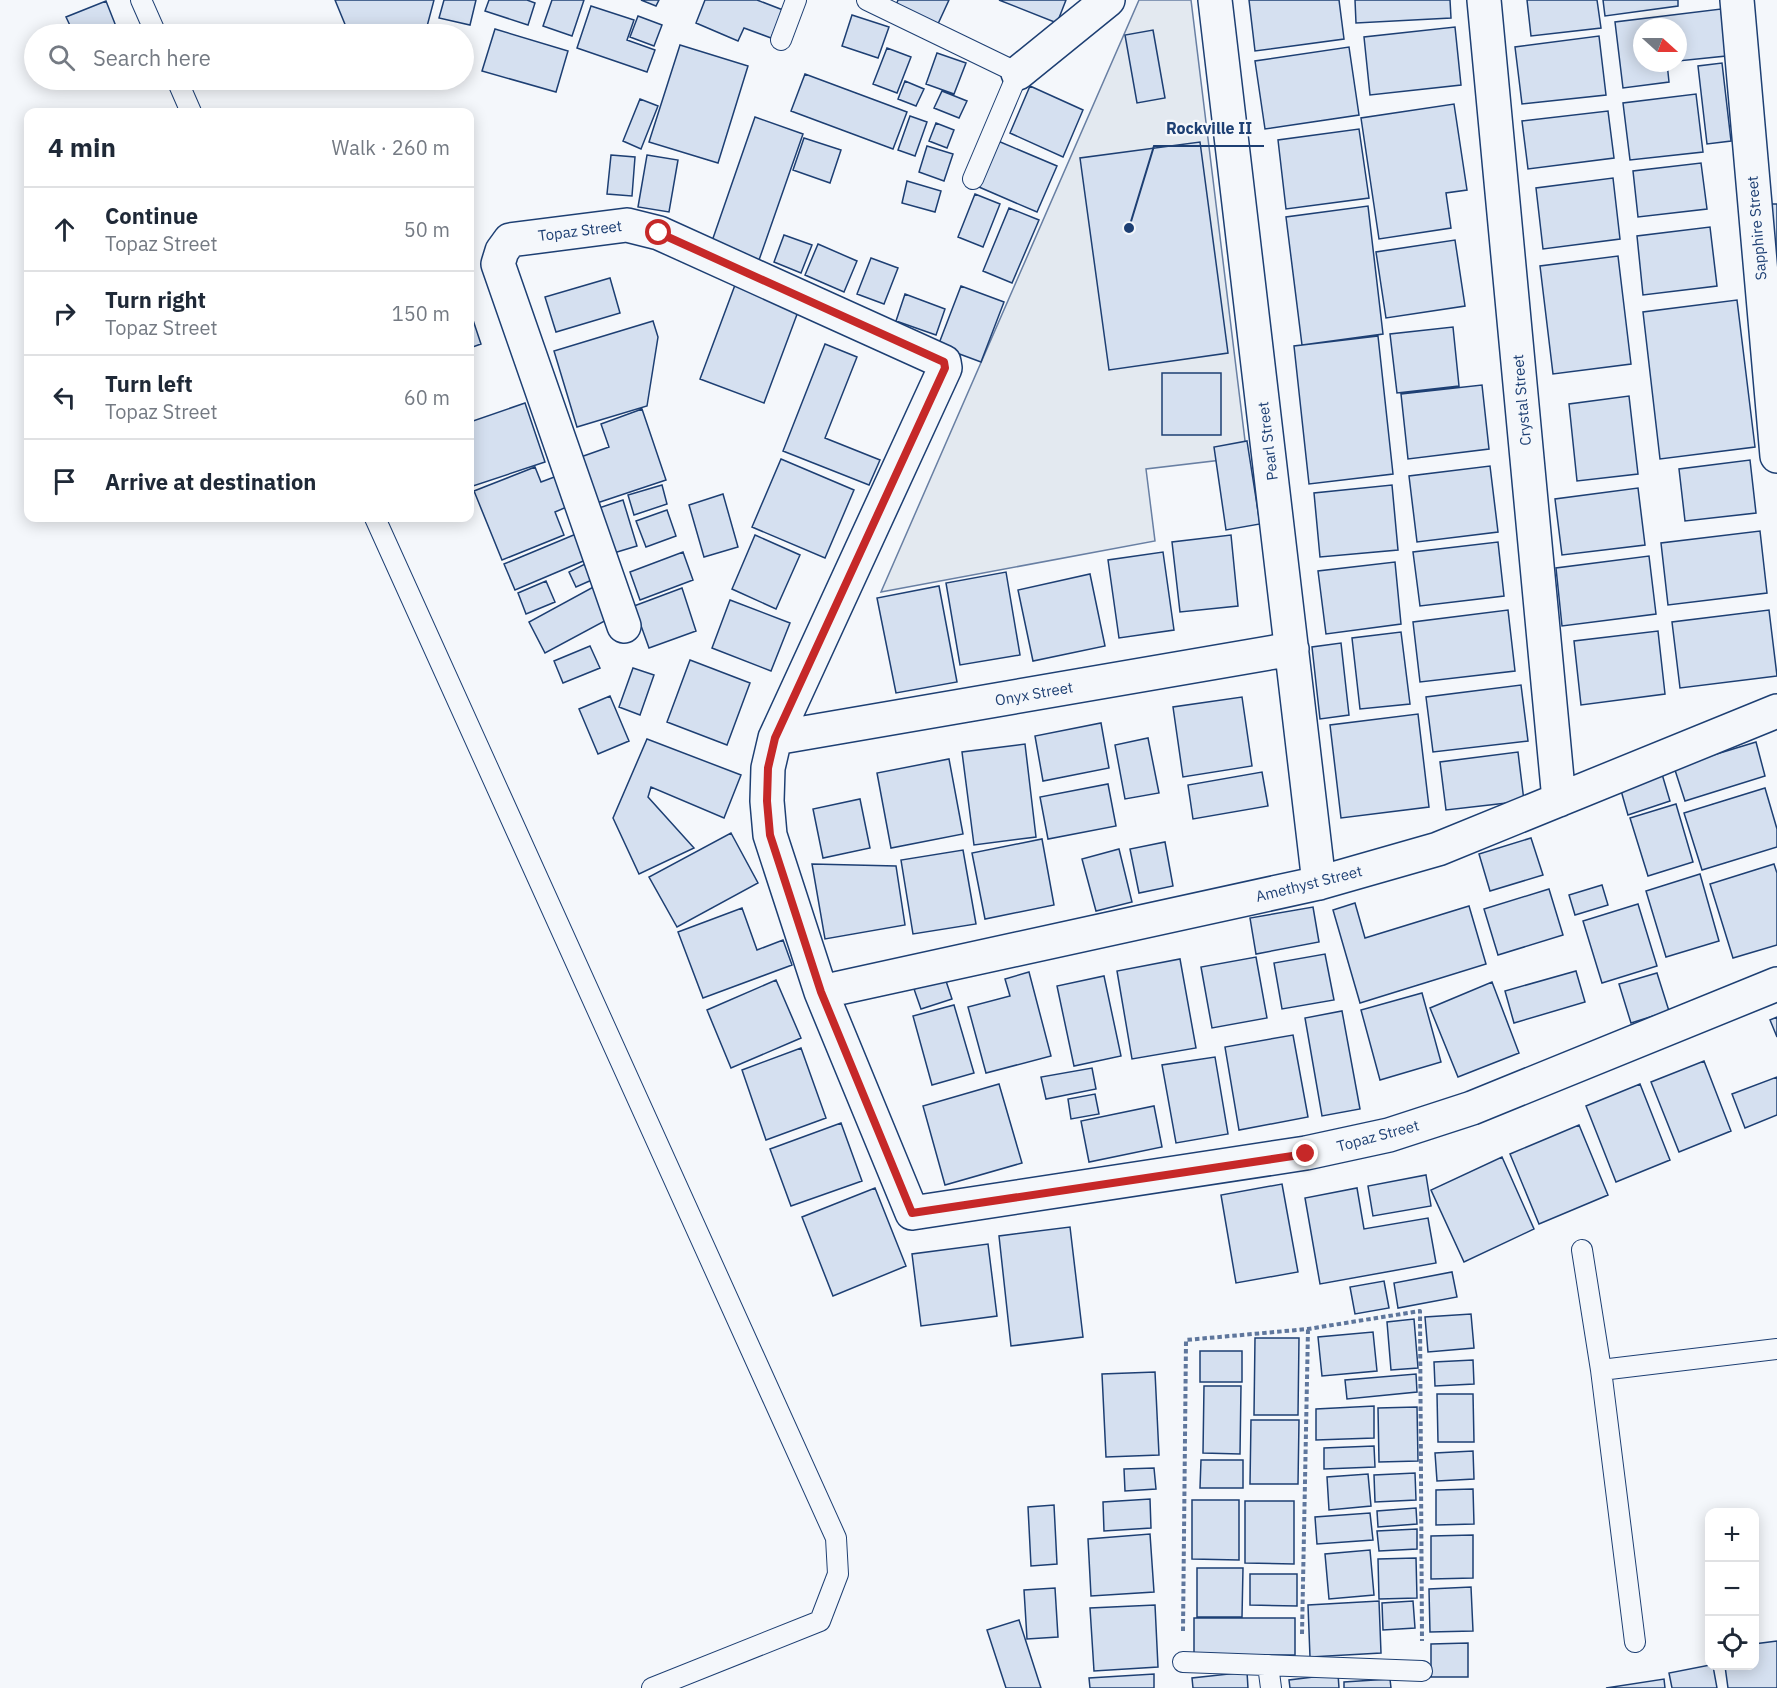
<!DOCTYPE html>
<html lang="en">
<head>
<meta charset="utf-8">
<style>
  :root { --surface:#fff; --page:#f2f2f3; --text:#1f2937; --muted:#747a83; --line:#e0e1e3 }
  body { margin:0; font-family:"IBM Plex Sans",sans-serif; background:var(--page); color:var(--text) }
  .controls { position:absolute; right:18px; bottom:18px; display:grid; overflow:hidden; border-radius:12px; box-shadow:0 3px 15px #0003 }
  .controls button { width:54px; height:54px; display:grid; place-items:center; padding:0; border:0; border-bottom:2px solid var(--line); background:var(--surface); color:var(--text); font:30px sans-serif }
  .compass { position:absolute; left:1633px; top:18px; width:54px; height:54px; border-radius:50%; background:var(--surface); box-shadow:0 3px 15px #0003; rotate:111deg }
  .stop { position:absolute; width:18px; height:18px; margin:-14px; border:4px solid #c62828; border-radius:50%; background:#fff }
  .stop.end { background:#c62828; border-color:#fff; box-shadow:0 2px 6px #0008 }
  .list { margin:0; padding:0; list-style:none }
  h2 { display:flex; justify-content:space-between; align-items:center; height:78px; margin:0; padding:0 24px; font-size:26px }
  h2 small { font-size:20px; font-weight:400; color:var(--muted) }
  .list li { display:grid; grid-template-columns:39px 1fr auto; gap:18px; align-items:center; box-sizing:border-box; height:84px; padding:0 24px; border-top:2px solid var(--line) }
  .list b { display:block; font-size:22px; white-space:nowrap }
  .list p { margin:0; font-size:20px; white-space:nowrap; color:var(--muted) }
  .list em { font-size:20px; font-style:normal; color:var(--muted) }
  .icon { flex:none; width:33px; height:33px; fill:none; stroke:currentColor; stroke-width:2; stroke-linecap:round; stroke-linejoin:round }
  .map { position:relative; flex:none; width:1777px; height:1688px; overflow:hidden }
  .search { position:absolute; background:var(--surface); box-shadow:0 3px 15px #0003; left:24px; top:24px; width:450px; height:66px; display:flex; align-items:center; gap:15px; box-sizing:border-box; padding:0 21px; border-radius:33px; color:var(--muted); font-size:22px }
  .panel { position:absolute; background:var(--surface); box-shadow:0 3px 15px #0003; left:24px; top:108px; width:450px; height:414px; border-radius:12px }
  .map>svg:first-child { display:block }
  .green { fill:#e3e9f0; stroke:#687fa3; stroke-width:1.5 }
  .building { fill:#d5e0f0; stroke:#1d3f73; stroke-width:1.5 }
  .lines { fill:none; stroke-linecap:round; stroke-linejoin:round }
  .service-casing { stroke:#1d3f73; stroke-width:22 }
  .minor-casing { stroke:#1d3f73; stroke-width:36 }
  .path { stroke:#5e769c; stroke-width:4; stroke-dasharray:4.5 3; stroke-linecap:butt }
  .service { stroke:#f4f7fb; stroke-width:20 }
  .minor { stroke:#f4f7fb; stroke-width:33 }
  .route { stroke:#c62828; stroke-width:8 }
  .labels { text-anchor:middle; stroke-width:4.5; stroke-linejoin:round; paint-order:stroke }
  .street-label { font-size:15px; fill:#1d3f73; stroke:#f4f7fb }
  .leader { fill:none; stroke:#1d3f73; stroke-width:2 }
  .callout-dot { fill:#1d3f73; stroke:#f4f7fb; stroke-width:2 }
  .callout-label { font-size:16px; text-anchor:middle; font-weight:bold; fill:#1d3f73; stroke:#f4f7fb; stroke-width:4.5; stroke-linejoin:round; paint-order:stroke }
</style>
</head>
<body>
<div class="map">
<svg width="1777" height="1688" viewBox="0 0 1777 1688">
  <rect width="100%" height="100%" fill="#f4f7fb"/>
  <!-- green -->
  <path class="green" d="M1139,0h52l56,457 -101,12 9,72 -274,51z"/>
  <!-- building -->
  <path class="building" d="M335,0h99l-9,34h-76z
    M444,0h32l-6,25 -31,-7z
    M489,0h38l8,3 -7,22 -43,-14z
    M552,0h32l-12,36 -29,-10z
    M641,0h18l-3,6z
    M705,0h52l26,10 -12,28 -27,-10 -6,13 -42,-18z
    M898,0h51l-12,26 -42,-18z
    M999,0h67l-9,23z
    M1249,0h90l5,39 -89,12z
    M1355,0h95l1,18 -95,5z
    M1527,0h70l4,28 -70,8z
    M1603,0h75v6l-73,10z
    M106,1l13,33h-45l-8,-17z
    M591,6l43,14 -7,20 28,10 -8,22 -70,-24z
    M1721,9l5,47 -48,5v-34h-36v36h25l2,19 -46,6 -8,-66z
    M852,15l37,12 -11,31 -36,-12z
    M638,16l24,9 -8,21 -24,-9z
    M1455,27l6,58 -91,10 -6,-58z
    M495,29l73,22 -12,41 -74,-21z
    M1153,30l12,68 -28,5 -12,-68z
    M1599,36l7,59 -84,9 -7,-57z
    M680,45l68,21 -30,97 -69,-21z
    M1349,47l10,68 -94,14 -10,-68z
    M887,48l24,9 -14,36 -24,-9z
    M937,53l29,10 -12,31 -28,-10z
    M1722,63l9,78 -24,3 -9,-78z
    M805,74l102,38 -14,37 -102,-38z
    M905,81l19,8 -8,17 -18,-7z
    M1030,86l53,24 -20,47 -53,-24z
    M942,91l25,10 -8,17 -25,-10z
    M1696,94l7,58 -73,8 -7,-57z
    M640,99l18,7 -17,43 -18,-8z
    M1454,104l13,86 -21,3 5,35 -72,11 -18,-121z
    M1608,111l6,47 -86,11 -6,-48z
    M910,116l17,6 -12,34 -17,-6z
    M755,117l48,17 -44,126 -48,-16z
    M936,123l18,7 -7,18 -18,-7z
    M1359,129l10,69 -83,11 -8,-69z
    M804,138l37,12 -11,33 -37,-13z
    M998,141l59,25 -20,46 -58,-25z
    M1200,142l28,211 -119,17 -29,-212z
    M927,146l26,8 -9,27 -25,-9z
    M611,155l24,2 -3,39 -25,-2z
    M647,155l31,5 -9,52 -31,-5z
    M1701,163l6,46 -69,8 -5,-46z
    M1613,178l7,61 -77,10 -7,-61z
    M907,181l34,10 -6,21 -33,-9z
    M975,194l25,10 -17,43 -25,-10z
    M1770,204h7v62z
    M1368,206l15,128 -81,11 -16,-128z
    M1009,208l30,12 -27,63 -29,-12z
    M1710,227l7,59 -74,9 -6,-59z
    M784,235l28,10 -11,28 -27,-11z
    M1455,240l10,66 -79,12 -10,-66z
    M818,244l39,17 -13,31 -39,-17z
    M1618,256l13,108 -78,10 -13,-108z
    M871,258l27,10 -14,36 -27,-10z
    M738,277l64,24 -38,102 -64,-24z
    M610,278l10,35 -64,19 -11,-35z
    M961,286l43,16 -23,60 -43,-16z
    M905,294l40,15 -9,26 -40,-14z
    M1737,300l18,147 -95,12 -17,-147z
    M470,311l11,33 -11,4z
    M653,321l5,16 -11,69 -70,21 -23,-76z
    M1453,327l6,59 -62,7 -7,-59z
    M1378,336l15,138 -84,10 -15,-138z
    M825,344l32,13 -32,81 55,22 -11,25 -86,-34z
    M1162,373h59v62h-59z
    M1482,385l7,64 -81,10 -7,-65z
    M1629,396l9,78 -61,7 -8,-77z
    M525,403l20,59 -75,25v-65z
    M642,409l24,71 -75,25 -16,-46 34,-12 -8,-23z
    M1247,441l13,83 -34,6 -12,-83z
    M781,459l73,31 -29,68 -73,-31z
    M1750,460l6,53 -71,8 -6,-52z
    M1490,466l8,66 -81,10 -8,-66z
    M535,467l6,15 16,-6 12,30 -14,6 9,23 -62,25 -28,-69z
    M662,485l5,19 -33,11 -6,-20z
    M1392,485l6,65 -78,7 -6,-64z
    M1638,488l7,57 -83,10 -7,-56z
    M723,494l15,53 -34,10 -15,-52z
    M623,500l14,46 -30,9 -14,-45z
    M667,510l9,26 -30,11 -10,-26z
    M1760,531l7,62 -99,12 -7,-62z
    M576,534l12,25 -73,31 -11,-26z
    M755,535l45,20 -24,54 -44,-20z
    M1231,535l7,71 -58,6 -8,-70z
    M1498,542l6,54 -84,10 -7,-54z
    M683,552l10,28 -53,20 -10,-28z
    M1163,552l11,78 -55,8 -11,-78z
    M1649,556l7,58 -94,12 -6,-58z
    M1395,562l6,62 -75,10 -8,-63z
    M587,563l7,16 -18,8 -7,-15z
    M1006,572l14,83 -60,10 -14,-82z
    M1090,574l15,72 -72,15 -15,-71z
    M546,581l9,21 -29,12 -8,-21z
    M597,585l17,31 -69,37 -16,-31z
    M939,586l18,96 -61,11 -19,-95z
    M682,588l14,43 -47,17 -15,-42z
    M730,600l60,23 -19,48 -59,-23z
    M1508,610l7,61 -95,11 -7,-60z
    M1769,610l8,66 -97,12 -8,-66z
    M1658,631l7,63 -84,11 -7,-64z
    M1401,632l9,72 -50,5 -8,-71z
    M1341,643l8,72 -29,4 -8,-72z
    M590,646l10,22 -37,15 -9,-22z
    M690,660l60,23 -23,62 -60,-23z
    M633,668l21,7 -14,40 -21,-8z
    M1521,685l7,56 -95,11 -7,-55z
    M610,696l19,45 -31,13 -19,-45z
    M1242,697l10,69 -69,11 -10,-70z
    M1418,714l11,93 -88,11 -11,-93z
    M1101,723l8,45 -66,13 -8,-45z
    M1148,738l11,55 -34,6 -10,-54z
    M647,739l94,36 -17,43 -73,-31 -3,10 46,51 -55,26 -26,-56z
    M1756,742l9,34 -80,25 -11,-34z
    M1025,744l11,93 -62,8 -12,-93z
    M1518,752l6,49 -78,9 -6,-48z
    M949,759l14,75 -72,14 -14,-75z
    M1262,772l6,34 -75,13 -5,-34z
    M1662,774l8,27 -42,14 -8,-28z
    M1108,784l8,42 -68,13 -8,-42z
    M1765,788l12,41v18l-75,23 -18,-57z
    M860,799l10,49 -47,10 -10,-49z
    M1676,804l17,58 -45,14 -18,-58z
    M731,833l27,50 -81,44 -28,-50z
    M1531,838l12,37 -53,16 -11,-37z
    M1042,839l12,66 -69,14 -13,-66z
    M1165,842l8,44 -34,7 -9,-44z
    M1119,849l13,53 -36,9 -14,-52z
    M963,850l13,74 -63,10 -12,-74z
    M812,864l84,2 9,59 -80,14z
    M1774,864l3,9v72l-44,13 -23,-74z
    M1700,874l19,67 -53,16 -20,-66z
    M1602,885l6,20 -33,10 -6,-20z
    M1549,889l14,46 -65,20 -14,-46z
    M1355,903l10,35 104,-32 17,58 -126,39 -27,-93z
    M1638,904l19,62 -55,17 -19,-62z
    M1313,907l6,35 -63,12 -6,-36z
    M742,908l15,42 26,-10 9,25 -89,33 -25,-66z
    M1325,954l9,46 -52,9 -8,-46z
    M1256,957l11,61 -55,10 -11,-61z
    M1180,959l16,89 -64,11 -15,-88z
    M1576,971l9,31 -71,21 -9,-32z
    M1029,972l22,84 -65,17 -18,-66 42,-11 -5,-17z
    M1657,973l12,38 -38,12 -12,-39z
    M1104,976l17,80 -47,10 -17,-80z
    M945,978l7,21 -31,10 -7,-20z
    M776,980l25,58 -70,30 -24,-58z
    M1492,982l27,71 -61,24 -28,-69z
    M1422,993l19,69 -61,18 -19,-70z
    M954,1005l20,68 -42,12 -19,-69z
    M1342,1011l18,98 -38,7 -17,-98z
    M1777,1017v20l-7,-17z
    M1293,1035l15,82 -69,13 -14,-83z
    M801,1048l25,70 -60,22 -24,-70z
    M1215,1057l13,77 -52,9 -14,-78z
    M1704,1061l27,70 -52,21 -28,-70z
    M1092,1068l4,21 -50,10 -5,-22z
    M1777,1077v38l-32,13 -13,-34z
    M999,1084l23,79 -77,22 -22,-79z
    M1640,1084l30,76 -54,22 -30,-76z
    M1095,1094l4,20 -28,5 -3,-20z
    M1154,1106l8,41 -73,15 -8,-41z
    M841,1123l21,58 -71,25 -21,-57z
    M1579,1125l29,70 -69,29 -29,-70z
    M1502,1157l32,72 -70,33 -33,-72z
    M1426,1175l5,31 -58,10 -5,-30z
    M1282,1184l16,88 -62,11 -15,-88z
    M875,1188l31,78 -73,30 -31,-79z
    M1357,1188l7,41 64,-11 8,45 -116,21 -15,-86z
    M1070,1227l13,110 -72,9 -12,-110z
    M988,1244l9,72 -76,10 -9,-72z
    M1452,1272l5,25 -59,11 -4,-25z
    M1384,1281l5,27 -34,6 -5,-27z
    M1471,1314l3,34 -46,4 -3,-35z
    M1414,1319l4,49 -27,2 -4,-48z
    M1373,1332l4,39 -55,5 -4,-39z
    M1255,1338h44l-1,77h-44z
    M1200,1351h42v31h-42z
    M1473,1360l1,24 -39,2 -1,-24z
    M1155,1372l4,83 -53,2 -4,-83z
    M1416,1374l1,18 -70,7 -2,-19z
    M1204,1386h37l-1,68 -37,-1z
    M1437,1394h36l1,48h-36z
    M1374,1406v32l-58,2v-31z
    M1417,1407l1,54 -39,1 -1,-54z
    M1251,1420h48l-1,64h-48z
    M1374,1446l1,21 -51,2v-21z
    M1473,1451l1,28 -37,2 -2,-28z
    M1201,1460h42v28h-43z
    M1154,1468l2,21 -31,2 -1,-22z
    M1415,1473l1,27 -41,2 -1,-27z
    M1368,1474l3,32 -42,4 -2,-33z
    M1473,1489l1,35 -38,1v-35z
    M1150,1499l1,29 -47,3 -1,-29z
    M1192,1500h47v60l-47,-1z
    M1245,1501h49v63l-49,-1z
    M1054,1505l3,59 -26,2 -3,-59z
    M1416,1508l1,16 -39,3 -1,-16z
    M1370,1513l3,27 -56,4 -2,-27z
    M1417,1529v20l-38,2 -2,-20z
    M1150,1534l4,58 -63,4 -3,-57z
    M1473,1535v43l-42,1v-43z
    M1370,1550l4,45 -45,4 -4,-45z
    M1416,1558l1,40 -38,1 -1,-40z
    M1197,1568h46l-1,49h-45z
    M1250,1574h47v32l-47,-1z
    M1471,1587l2,44 -43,1 -1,-43z
    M1055,1588l3,49 -31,2 -3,-49z
    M1379,1601l2,52 -71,4 -2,-52z
    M1413,1601l2,27 -32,2 -1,-27z
    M1155,1605l3,62 -64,4 -4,-63z
    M1194,1618h101v37h-101z
    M1019,1620l22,68h-35l-19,-58z
    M1777,1641v47h-49l-3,-22h29v-22z
    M1468,1643v34h-37v-33z
    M1710,1665l3,1 4,22h-45l-3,-15z
    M1247,1672l1,16h-55l-1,-10z
    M1154,1674v14h-64l-1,-10z
    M1338,1674l1,14h-49l-1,-8z
    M1390,1679l1,9h-47v-6z
    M1664,1679l1,9h-59z"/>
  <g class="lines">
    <!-- service casing -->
    <g class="service-casing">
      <path id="service" d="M141,0l15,34
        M867,0l151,73 -45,106
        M781,40l15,-40
        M177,80l14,32
        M375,518l461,1020 2,36 -18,47 -168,67
        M1582,1250l19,120 34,272
        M1601,1370l176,-21
        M1183,1662l239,9
        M1268,1665l3,23"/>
    </g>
    <!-- minor casing -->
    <g class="minor-casing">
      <path id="minor" d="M1215,0l104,883
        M1484,0l75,800
        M1737,0l40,456
        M1018,73l90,-73
        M624,626l-126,-362 4,-13 8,-11 117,-15 32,8 285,129 1,6 -170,370 -7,30 -1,33 3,34 51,157 91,221 394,-60 83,-18 83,-27 305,-124
        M775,738l517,-89
        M821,992l498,-109 119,-34 339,-138"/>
    </g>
    <!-- path -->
    <path class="path" d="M1183,1631l3,-291 122,-11 112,-18 2,330
      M1302,1634l6,-305"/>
    <!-- service -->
    <use href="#service" class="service"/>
    <!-- minor -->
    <use href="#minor" class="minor"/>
  </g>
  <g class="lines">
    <!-- route -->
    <path class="route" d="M659,233l285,129 1,6 -170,370 -7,30 -1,33 3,34 51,157 91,221 394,-59"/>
  </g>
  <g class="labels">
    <!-- street labels -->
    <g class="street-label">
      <text transform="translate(1757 228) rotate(-95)" y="5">Sapphire Street</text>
      <text transform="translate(580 231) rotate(-7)" y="5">Topaz Street</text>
      <text transform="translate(1522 400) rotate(-95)" y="5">Crystal Street</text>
      <text transform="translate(1268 441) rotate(-97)" y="5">Pearl Street</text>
      <text transform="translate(1034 694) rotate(-10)" y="5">Onyx Street</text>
      <text transform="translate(1309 884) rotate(-14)" y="5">Amethyst Street</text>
      <text transform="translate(1378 1136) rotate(-15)" y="5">Topaz Street</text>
    </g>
  </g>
  <!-- callouts -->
  <path class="leader" d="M1129 228L1154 146H1264"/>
  <circle class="callout-dot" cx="1129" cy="228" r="6"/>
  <g class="callout-label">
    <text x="1209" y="134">Rockville II</text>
  </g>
</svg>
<div class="controls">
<button>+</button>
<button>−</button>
<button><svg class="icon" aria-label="locate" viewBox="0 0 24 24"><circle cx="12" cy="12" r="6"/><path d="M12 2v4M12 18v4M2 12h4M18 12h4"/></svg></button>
</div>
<svg class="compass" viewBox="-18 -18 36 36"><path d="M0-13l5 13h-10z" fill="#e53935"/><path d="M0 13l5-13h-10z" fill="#747a83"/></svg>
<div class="stop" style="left:659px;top:233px"></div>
<div class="stop end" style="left:1306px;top:1154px"></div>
<div class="search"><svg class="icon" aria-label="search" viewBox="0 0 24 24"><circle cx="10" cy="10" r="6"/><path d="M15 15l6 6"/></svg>Search here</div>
<section class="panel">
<h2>4 min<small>Walk · 260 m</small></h2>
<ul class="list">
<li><svg class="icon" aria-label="ahead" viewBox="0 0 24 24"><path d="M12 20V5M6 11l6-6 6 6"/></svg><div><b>Continue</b><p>Topaz Street</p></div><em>50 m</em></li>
<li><svg class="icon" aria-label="right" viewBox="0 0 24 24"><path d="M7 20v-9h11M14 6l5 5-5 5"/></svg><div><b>Turn right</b><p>Topaz Street</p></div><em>150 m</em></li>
<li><svg class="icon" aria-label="left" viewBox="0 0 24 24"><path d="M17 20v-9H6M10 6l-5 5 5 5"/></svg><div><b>Turn left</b><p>Topaz Street</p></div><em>60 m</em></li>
<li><svg class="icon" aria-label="arrive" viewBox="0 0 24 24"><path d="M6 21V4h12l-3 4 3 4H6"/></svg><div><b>Arrive at destination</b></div></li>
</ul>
</section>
</div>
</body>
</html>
